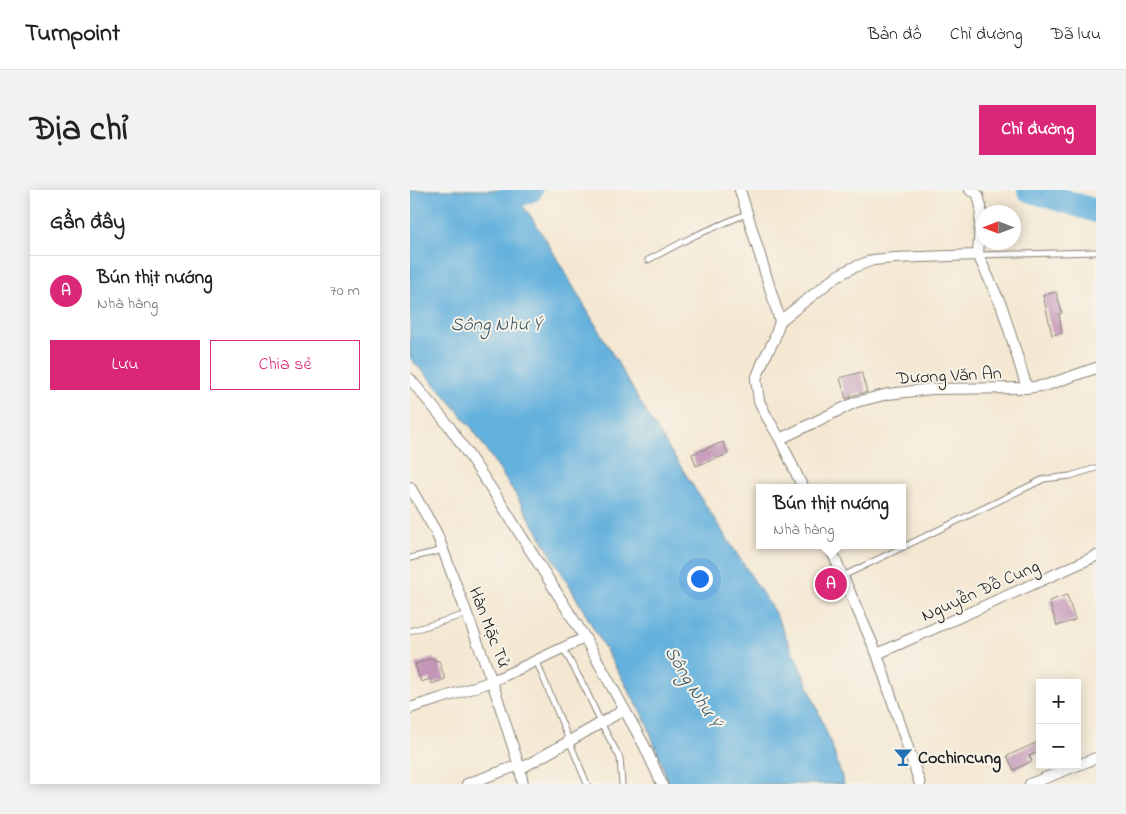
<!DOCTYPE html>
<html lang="vi">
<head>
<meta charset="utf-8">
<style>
  :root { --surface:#fff; --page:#f2f2f2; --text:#222; --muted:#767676; --line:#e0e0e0; --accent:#db2777 }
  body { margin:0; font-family:"Indie Flower",sans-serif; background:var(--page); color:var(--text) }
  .controls { position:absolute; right:15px; bottom:15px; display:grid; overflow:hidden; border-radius:0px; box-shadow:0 2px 12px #0003 }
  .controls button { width:45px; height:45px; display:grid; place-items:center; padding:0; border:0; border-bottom:1px solid var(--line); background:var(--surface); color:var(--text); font:25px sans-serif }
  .compass { position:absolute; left:566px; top:15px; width:45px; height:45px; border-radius:50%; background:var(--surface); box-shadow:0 2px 12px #0003; rotate:270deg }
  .you { position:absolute; left:289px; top:388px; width:18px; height:18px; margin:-12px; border:4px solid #fff; border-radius:50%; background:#1a73e8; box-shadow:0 0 0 8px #1a73e833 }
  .badge { display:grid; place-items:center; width:32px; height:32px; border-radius:50%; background:var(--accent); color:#fff; font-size:16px; font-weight:700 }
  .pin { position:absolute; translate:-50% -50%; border:2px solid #fff; box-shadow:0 1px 5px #0006 }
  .popup { position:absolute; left:346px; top:294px; width:150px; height:65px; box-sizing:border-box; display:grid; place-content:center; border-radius:0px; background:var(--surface); filter:drop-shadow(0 1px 4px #0005); font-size:16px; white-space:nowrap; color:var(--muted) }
  .popup b { font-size:19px; color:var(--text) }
  .popup::after { content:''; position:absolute; left:50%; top:100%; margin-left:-10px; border:10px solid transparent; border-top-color:var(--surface) }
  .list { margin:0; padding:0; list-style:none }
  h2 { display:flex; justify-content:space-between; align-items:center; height:65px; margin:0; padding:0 20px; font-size:21px }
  h2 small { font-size:16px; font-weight:400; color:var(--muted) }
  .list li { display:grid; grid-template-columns:32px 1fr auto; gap:15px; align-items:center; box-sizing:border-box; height:70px; padding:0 20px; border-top:1px solid var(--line) }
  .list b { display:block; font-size:19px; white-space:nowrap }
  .list p { margin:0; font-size:16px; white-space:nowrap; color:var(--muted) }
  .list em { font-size:16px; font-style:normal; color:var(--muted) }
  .actions { display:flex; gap:10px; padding:15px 20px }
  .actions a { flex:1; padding:11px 0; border:1px solid var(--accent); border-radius:0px; text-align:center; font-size:18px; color:var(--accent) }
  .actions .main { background:var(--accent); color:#fff }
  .map { position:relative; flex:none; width:686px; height:594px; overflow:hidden; border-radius:0px }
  header { display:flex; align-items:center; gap:30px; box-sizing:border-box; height:70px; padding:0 25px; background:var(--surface); border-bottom:1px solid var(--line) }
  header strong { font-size:24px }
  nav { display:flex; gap:28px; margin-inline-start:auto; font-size:18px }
  .intro { display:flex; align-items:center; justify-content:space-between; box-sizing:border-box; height:120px; padding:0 30px }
  h1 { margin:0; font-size:35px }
  .button { padding:12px 22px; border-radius:0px; background:var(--accent); color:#fff; font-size:18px; font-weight:700 }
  main { display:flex; gap:30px; padding:0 30px }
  aside { flex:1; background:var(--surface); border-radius:0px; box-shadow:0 2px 12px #0003 }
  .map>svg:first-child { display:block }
  .water { fill:#63b1dd; stroke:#40667c }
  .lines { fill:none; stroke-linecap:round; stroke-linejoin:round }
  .river { stroke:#63b1dd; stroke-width:24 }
  .building { fill:#c396b8 }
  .service-casing { stroke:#888278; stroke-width:7 }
  .minor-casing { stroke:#888278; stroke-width:12 }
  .service { stroke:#fff; stroke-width:5 }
  .minor { stroke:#fff; stroke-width:10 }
  .labels { text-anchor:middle; stroke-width:4; stroke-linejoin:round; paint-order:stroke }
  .street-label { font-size:18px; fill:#1c1c1c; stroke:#f7f3e8 }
  .poi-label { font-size:18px; font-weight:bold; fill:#1c1c1c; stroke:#f7f3e8; text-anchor:start }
  .water-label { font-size:19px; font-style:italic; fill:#385869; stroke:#f7f3e8 }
</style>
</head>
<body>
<header>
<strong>Turnpoint</strong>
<nav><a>Bản đồ</a><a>Chỉ đường</a><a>Đã lưu</a></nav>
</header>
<div class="intro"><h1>Địa chỉ</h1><a class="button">Chỉ đường</a></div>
<main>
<aside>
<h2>Gần đây<small></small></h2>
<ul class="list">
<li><span class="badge">A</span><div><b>Bún thịt nướng</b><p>Nhà hàng</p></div><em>70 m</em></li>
</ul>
<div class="actions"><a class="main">Lưu</a><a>Chia sẻ</a></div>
</aside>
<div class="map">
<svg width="686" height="594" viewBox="0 0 686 594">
  <rect width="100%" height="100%" fill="#f7f3e8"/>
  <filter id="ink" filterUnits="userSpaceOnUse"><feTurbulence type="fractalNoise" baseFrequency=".02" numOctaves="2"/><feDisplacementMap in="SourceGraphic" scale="10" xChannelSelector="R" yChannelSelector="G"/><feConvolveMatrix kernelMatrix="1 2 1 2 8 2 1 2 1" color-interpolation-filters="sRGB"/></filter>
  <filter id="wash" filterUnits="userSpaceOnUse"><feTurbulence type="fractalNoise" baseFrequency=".0096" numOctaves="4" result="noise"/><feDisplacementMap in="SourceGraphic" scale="20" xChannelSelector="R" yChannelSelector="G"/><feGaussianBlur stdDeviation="1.12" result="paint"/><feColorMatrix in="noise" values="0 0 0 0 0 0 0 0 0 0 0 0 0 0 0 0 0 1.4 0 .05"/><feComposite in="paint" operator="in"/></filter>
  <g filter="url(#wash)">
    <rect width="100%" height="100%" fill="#f4e8d3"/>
    <!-- water -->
    <path class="water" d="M0,0h97l21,22 21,33 103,177 123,191 32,70 25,63 12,38h-175l-23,-63 -73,-129 -57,-97 -44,-67 -30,-36 -32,-34z"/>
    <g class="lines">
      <!-- river -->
      <path class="river" d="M619,0l67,21
        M74,19l47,-19"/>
    </g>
    <g id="blocks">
      <!-- building -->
      <path class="building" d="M646,102l6,21 -3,1 3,19 -10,2 -9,-40z
        M451,182l6,20 -13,3 -8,4 -6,-21z
        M313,252l5,12 -32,12 -4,-12z
        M657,405l8,25 -18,6 -8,-25z
        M23,468l1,2 5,1 6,18 -13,5 -2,-5 -9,3 -6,-18z
        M630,551v11l-11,4 3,5 -18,9 -7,-14z"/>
    </g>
  </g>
  <g filter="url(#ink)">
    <use href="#blocks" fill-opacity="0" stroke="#888278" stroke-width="1"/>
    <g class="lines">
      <!-- service casing -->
      <g class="service-casing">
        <path id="service" d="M568,65l118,-3
          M238,70l46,-24 52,-22
          M0,368l33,-8
          M433,386l201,-97 26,-3 26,-8
          M0,441l57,-17
          M153,458l22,40 16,35 19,35 2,26
          M126,470l51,124"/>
      </g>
      <!-- minor casing -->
      <g class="minor-casing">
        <path id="minor" d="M330,0l40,131 -6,19 -10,19 -8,20 3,22 8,16 13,22 23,49
          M560,0l5,2 3,3 3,12 -3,48 24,52 25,81
          M370,131l57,-45 15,-8 21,-8 21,-2 84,-3
          M0,189l39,47 48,71 88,141 59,107 18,39
          M370,249l76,-37 32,-8 44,-5 95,-1 20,-3 49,-17
          M0,297l26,45 7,18 49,131 28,88 3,15
          M419,355l48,109 43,130
          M467,464l219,-98
          M0,518c28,-9 57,-17 84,-28 31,-13 60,-29 91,-42
          M110,579l104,-59
          M57,594l52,-19
          M620,594l66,-26"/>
      </g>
      <!-- service -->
      <use href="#service" class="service"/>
      <!-- minor -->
      <use href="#minor" class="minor"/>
    </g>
  </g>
  <!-- icons -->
  <defs>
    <g id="bar-bare" transform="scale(1.5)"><path d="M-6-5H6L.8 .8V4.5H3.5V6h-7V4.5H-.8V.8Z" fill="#1f6fb2" stroke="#f7f3e8" stroke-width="2.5" paint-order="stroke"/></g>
  </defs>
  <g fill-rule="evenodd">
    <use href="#bar-bare" x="493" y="567"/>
  </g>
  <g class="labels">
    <!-- street labels -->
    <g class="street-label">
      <text transform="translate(539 185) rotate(-3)" y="6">Dương Văn An</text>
      <text transform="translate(570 400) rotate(-24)" y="6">Nguyễn Đỗ Cung</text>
      <text transform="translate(80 437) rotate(69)" y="6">Hàn Mặc Tử</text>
    </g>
    <!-- poi labels -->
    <g class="poi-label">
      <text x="508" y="573">Cochincung</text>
    </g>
    <!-- water labels -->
    <g class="water-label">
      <text x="86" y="140">Sông Như Ý</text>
      <text transform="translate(284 496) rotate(59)" y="7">Sông Như Ý</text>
    </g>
  </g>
</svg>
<div class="controls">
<button>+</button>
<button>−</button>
</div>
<svg class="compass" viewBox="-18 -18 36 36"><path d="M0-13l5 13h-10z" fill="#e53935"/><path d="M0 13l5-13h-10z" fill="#767676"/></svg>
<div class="you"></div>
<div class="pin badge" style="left:421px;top:394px">A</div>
<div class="popup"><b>Bún thịt nướng</b>Nhà hàng</div>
</div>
</main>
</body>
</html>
